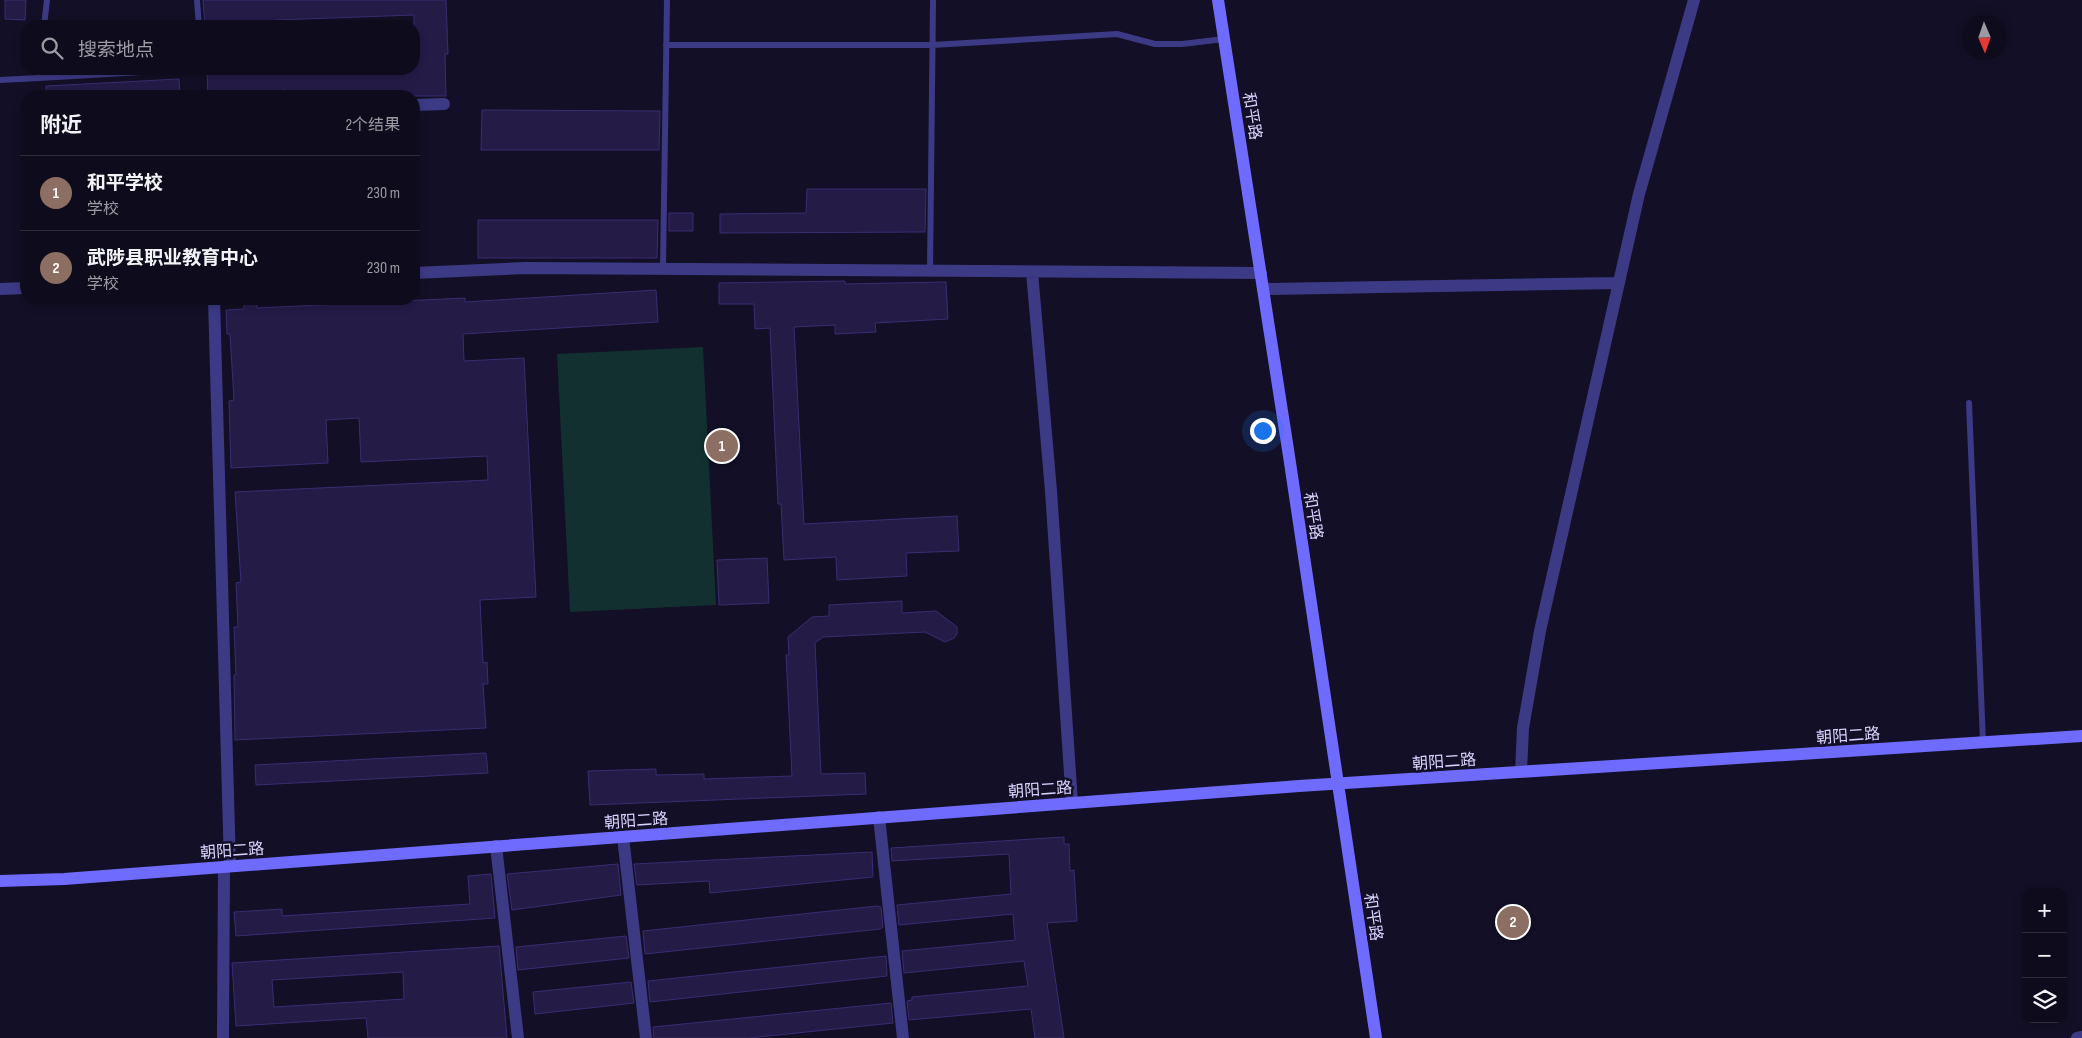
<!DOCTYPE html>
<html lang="zh">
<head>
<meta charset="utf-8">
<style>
  :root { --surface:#0e0b1c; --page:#1c1929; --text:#f1f3f6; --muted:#9b9ba3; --line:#2e2b3b; --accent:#b45309 }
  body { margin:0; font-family:"Sofia Sans Condensed","Noto Sans SC",sans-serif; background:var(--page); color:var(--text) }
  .controls { position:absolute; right:15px; bottom:15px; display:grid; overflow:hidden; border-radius:10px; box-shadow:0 2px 8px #0003 }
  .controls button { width:45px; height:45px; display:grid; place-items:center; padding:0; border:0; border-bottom:1px solid var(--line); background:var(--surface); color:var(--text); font:25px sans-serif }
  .compass { position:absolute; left:1962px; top:15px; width:45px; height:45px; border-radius:50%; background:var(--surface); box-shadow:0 2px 8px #0003; rotate:178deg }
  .you { position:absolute; left:1262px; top:430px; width:18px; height:18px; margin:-12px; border:4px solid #fff; border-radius:50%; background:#1a73e8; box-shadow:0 0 0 8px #1a73e833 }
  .badge { display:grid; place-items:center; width:32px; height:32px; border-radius:50%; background:var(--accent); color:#fff; font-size:16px; font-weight:700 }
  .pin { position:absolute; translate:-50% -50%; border:2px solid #fff; box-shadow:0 1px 5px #0006 }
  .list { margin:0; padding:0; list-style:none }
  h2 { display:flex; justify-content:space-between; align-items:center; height:65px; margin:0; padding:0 20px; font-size:21px }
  h2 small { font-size:16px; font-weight:400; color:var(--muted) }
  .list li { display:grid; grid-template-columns:32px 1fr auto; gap:15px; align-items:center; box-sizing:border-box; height:75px; padding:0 20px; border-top:1px solid var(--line) }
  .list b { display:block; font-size:19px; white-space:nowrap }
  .list p { margin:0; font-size:16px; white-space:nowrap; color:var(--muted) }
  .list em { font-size:16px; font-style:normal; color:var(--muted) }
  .icon { flex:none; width:28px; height:28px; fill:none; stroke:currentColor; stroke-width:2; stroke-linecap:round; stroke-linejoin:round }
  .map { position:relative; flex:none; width:2082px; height:1038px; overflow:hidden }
  .search { position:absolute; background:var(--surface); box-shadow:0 2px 8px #0003; left:20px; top:20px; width:400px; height:55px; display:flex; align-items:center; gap:12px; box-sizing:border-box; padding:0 18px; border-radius:20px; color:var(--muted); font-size:19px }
  .panel { position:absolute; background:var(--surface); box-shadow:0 2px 8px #0003; left:20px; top:90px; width:400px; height:215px; border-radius:20px }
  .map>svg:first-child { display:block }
  .green { fill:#12302f }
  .building { fill:#241b47; stroke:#3b2d73; fill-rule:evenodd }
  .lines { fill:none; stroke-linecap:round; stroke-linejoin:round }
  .lane { stroke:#3d3a85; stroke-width:6 }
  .street { stroke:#3d3a85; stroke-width:12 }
  .secondary { stroke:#6f6bff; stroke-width:12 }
  .labels { text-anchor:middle; stroke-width:5; stroke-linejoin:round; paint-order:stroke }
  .street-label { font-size:16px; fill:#d9d4ff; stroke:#130f26 }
</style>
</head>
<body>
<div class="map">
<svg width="2082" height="1038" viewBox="0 0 2082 1038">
  <rect width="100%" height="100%" fill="#130f26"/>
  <!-- green -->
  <path class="green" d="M703,347l13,258 -146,7 -13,-258z"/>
  <!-- building -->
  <path class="building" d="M5,0h21l-1,20 -20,-1z
    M203,0h243l2,54h-3l1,42h-160v-6l-50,3v3h-28l-1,-27h71l1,5 135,-5v-54l-138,5v6h-71z
    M179,79l1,17h-134v-10z
    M482,110l178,1 -1,39h-178z
    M807,189h119l-1,43 -205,1v-19l86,-1z
    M669,213h24v18h-24z
    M478,220h180l-1,38h-179z
    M845,281v3l101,-2 2,37 -73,4 1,9 -41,2v-9l-41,2 10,197 153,-8 2,35 -53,2 1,23 -70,4 -1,-23 -52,3 -3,-56h-3l-8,-176 -15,1 -1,-25h-35v-21z
    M656,290l2,32 -195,12 1,27 60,-3 12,239 -56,3 3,63 4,-1 1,22h-5l3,44 -251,12 -1,-65h2l-2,-48h4l-2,-44 5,-1 -6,-90 253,-12 -1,-24 -126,6 -2,-44 -33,2 2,43 -97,5 -2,-67 5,-1 -4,-66h-3l-1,-24 18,-1v-10h12l1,9 208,-10v4z
    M767,558l2,45 -50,2 -2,-45z
    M902,601v12l34,-2 21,16v7l-3,4 -9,4 -20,-10 -102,5 -8,6 6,131 44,-1 1,21 -276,11 -2,-34 68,-2v6l48,-1v5l88,-3 -6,-121h3l-1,-18 24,-20 17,-1v-11z
    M486,753l2,20 -232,12 -1,-20z
    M1064,837v7h5l1,27 4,-1 3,51 -30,2 17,115h-29l-4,-29 -122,11 -2,-19 5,-1v-3l116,-11 -4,-25 -120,12 -2,-22 113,-11 -2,-26 -114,11 -2,-20 114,-11 -2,-40 -117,7 -1,-13z
    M872,852l1,25 -163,16 -1,-12 -72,4 -3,-21z
    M618,864l3,31 -109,15 -5,-36z
    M491,874l4,44 -259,18 -2,-24 48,-3v7l188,-12 -2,-28z
    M877,906l4,1 2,20 -3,2 -235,25 -2,-23z
    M626,936l3,22 -111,12 -2,-23z
    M499,946l8,92h-139l-2,-20 -130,8 -4,-63zM403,972l1,27 -130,8 -2,-27z
    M886,956l1,20 -237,26 -2,-21z
    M631,982l3,21 -99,11 -2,-22z
    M891,1003l2,20 -144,15h-95l-1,-11z"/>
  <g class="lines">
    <!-- lane -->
    <path class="lane" d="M197,0l2,26
      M44,26l3,-26
      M666,45h266l185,-11 38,10h27l42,-5
      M40,69l-1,9 155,-9
      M0,80l39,-2
      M663,268l4,-268
      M930,271l3,-271
      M1969,403l14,339"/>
    <!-- street -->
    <path class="street" d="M414,105l30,-1
      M1032,272l19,219 21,312
      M414,273l111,-5 736,5
      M0,289l26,-1
      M1263,289l356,-6
      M214,299l16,567
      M1521,772l2,-44 17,-97 99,-437 55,-194
      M879,817l24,221
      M623,837l23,201
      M496,846l22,192
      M223,1038l1,-171
      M2077,1038l5,-1"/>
    <!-- secondary -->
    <path class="secondary" d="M1218,0l71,456 87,582
      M0,881l64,-2 1235,-93 783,-50"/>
  </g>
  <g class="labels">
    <!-- street labels -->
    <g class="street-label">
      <text transform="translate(1253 116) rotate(81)" y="6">和平路</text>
      <text transform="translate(1314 516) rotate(81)" y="6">和平路</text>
      <text transform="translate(1848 735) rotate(-4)" y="6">朝阳二路</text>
      <text transform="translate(1444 761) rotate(-4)" y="6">朝阳二路</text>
      <text transform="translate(1040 789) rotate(-4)" y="6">朝阳二路</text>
      <text transform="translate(636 820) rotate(-4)" y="6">朝阳二路</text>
      <text transform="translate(232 850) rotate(-4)" y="6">朝阳二路</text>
      <text transform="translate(1374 917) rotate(82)" y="6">和平路</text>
    </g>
  </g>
</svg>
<div class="controls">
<button>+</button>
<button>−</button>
<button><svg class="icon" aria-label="layers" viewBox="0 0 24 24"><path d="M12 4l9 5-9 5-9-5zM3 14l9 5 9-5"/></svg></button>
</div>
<svg class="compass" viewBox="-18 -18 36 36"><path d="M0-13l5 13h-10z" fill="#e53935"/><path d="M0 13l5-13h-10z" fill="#9b9ba3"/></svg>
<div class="you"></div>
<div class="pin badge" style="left:722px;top:446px;background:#8d6e63">1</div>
<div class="pin badge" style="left:1513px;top:922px;background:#8d6e63">2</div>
<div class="search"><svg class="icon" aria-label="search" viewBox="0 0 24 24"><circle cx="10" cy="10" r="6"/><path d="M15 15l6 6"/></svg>搜索地点</div>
<section class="panel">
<h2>附近<small>2个结果</small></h2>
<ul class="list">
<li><span class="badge" style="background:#8d6e63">1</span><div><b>和平学校</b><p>学校</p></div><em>230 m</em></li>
<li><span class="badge" style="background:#8d6e63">2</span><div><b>武陟县职业教育中心</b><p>学校</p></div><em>230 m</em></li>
</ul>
</section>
</div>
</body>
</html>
